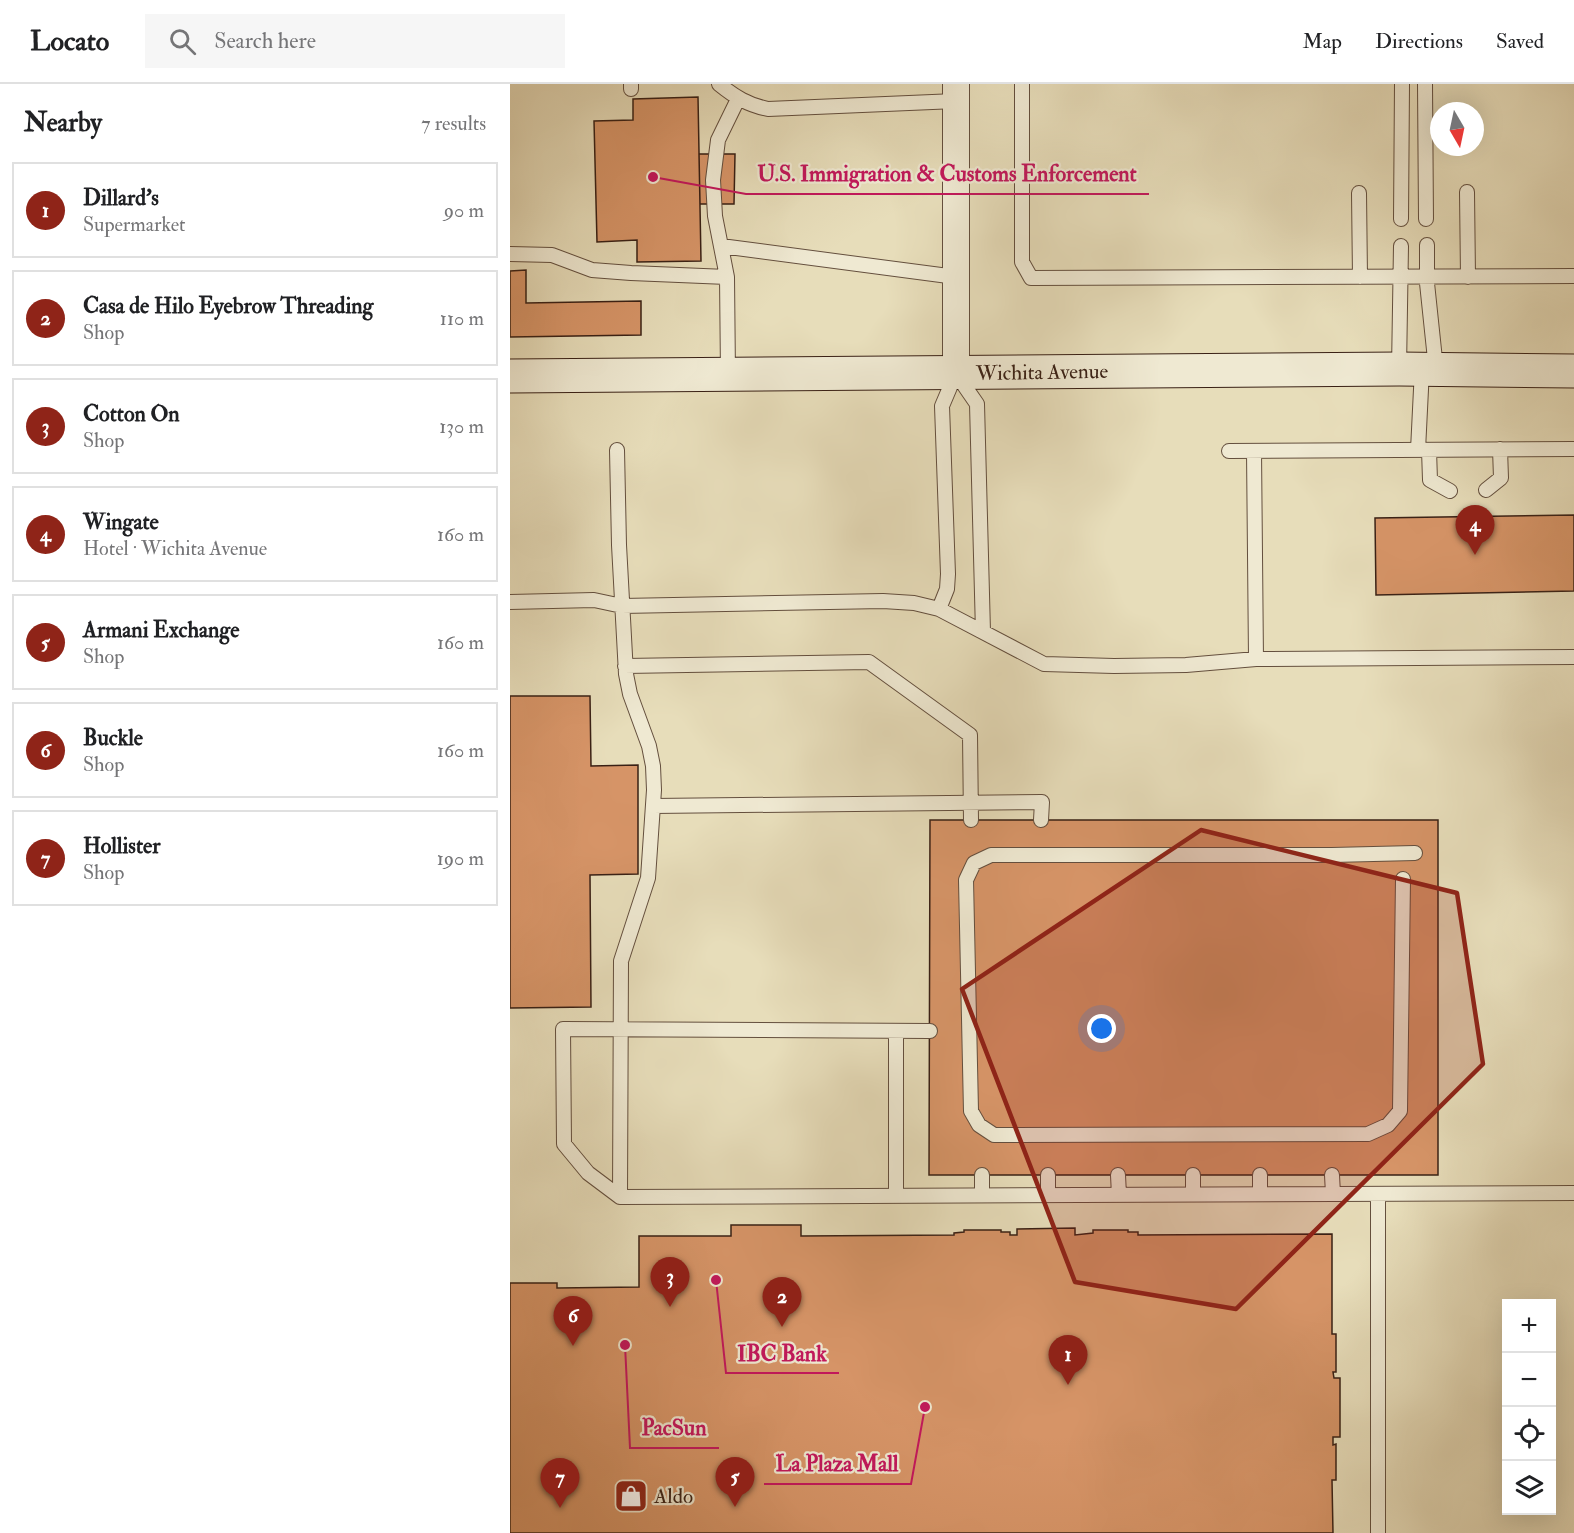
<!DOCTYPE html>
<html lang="en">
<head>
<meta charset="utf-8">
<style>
  :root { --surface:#fff; --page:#f6f6f6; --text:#202124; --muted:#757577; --line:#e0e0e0; --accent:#8f2418 }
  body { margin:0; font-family:"IM FELL Double Pica",serif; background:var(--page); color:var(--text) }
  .controls { position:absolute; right:18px; bottom:18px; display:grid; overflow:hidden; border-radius:0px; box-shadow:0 6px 24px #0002 }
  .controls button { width:54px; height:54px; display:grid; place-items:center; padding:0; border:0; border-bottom:2px solid var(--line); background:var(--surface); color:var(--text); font:30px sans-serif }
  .compass { position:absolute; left:920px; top:18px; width:54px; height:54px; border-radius:50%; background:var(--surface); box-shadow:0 6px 24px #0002; rotate:171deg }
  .you { position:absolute; left:592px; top:945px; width:21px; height:21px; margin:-15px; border:4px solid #fff; border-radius:50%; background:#1a73e8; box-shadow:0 0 0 9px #1a73e833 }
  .badge { display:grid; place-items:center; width:39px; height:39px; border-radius:50%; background:var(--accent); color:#fff; font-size:20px; font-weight:700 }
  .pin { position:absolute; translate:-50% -50px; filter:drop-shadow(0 2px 3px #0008) }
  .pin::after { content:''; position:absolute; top:32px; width:21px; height:18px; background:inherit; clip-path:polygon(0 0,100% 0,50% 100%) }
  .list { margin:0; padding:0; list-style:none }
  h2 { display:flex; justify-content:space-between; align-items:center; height:78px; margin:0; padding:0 24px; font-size:26px }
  h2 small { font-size:20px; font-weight:400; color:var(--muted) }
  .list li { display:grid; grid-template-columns:39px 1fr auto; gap:18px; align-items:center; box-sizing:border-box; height:96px; margin:0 12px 12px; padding:0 12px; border:2px solid var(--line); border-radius:0px }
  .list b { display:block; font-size:22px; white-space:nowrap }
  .list p { margin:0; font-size:20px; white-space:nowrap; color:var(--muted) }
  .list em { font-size:20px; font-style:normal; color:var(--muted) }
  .icon { flex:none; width:33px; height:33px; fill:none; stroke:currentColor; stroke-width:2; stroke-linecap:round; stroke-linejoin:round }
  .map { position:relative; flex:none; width:1064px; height:1449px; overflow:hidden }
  header { display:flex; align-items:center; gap:36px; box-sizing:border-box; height:84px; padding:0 30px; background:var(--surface); border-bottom:2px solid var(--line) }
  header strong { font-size:28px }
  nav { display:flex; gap:33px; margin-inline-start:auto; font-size:21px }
  .search { width:420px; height:54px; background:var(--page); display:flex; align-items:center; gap:15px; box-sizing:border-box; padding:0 21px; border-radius:0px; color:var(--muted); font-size:22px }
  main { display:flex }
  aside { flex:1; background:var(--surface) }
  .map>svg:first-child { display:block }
  .building { fill:#d69467; stroke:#392015; stroke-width:1.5 }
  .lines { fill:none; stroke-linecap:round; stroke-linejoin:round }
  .service-casing { stroke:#644f3e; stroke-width:16 }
  .minor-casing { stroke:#644f3e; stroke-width:28 }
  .secondary-casing { stroke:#392015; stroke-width:35 }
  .service { stroke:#efe9d2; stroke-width:14 }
  .minor { stroke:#efe9d2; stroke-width:26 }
  .secondary { stroke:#efe9d2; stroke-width:33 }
  .marked { fill:#8f2418; fill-opacity:0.2; stroke:#8f2418; stroke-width:4.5; stroke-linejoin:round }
  .labels { text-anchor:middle; stroke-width:4.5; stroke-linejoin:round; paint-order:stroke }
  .street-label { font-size:21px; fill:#392015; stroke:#efe9d2 }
  .poi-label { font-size:21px; fill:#392015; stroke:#efe9d2; text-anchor:start }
  .leader { fill:none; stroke:#c2185b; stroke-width:2 }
  .callout-dot { fill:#c2185b; stroke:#efe9d2; stroke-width:2 }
  .callout-label { font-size:22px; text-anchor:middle; font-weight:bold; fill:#c2185b; stroke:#efe9d2; stroke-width:4.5; stroke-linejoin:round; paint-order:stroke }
</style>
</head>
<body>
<header>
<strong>Locato</strong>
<div class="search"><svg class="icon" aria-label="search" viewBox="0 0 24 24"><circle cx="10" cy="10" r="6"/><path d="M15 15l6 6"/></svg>Search here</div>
<nav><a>Map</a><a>Directions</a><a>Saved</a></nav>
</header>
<main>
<aside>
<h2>Nearby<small>7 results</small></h2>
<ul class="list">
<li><span class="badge">1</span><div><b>Dillard's</b><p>Supermarket</p></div><em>90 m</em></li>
<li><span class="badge">2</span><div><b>Casa de Hilo Eyebrow Threading</b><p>Shop</p></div><em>110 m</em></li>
<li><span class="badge">3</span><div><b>Cotton On</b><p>Shop</p></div><em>130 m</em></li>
<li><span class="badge">4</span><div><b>Wingate</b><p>Hotel · Wichita Avenue</p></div><em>160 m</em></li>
<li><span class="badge">5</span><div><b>Armani Exchange</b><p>Shop</p></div><em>160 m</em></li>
<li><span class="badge">6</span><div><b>Buckle</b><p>Shop</p></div><em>160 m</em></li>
<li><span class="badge">7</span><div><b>Hollister</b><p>Shop</p></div><em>190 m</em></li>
</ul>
</aside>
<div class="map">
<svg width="1064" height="1449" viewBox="0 0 1064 1449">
  <rect width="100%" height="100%" fill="#e7ddba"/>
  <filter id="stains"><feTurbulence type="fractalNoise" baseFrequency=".00333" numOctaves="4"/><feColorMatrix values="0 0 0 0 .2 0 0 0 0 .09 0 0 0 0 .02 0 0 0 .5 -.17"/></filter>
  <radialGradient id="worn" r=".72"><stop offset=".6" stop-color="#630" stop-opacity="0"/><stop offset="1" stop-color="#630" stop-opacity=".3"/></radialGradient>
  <!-- building -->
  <path class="building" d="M188,13l3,164 -64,1v-22l-40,2 -3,-121 39,-1v-21z
    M189,70h36l-1,50h-34z
    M16,186v33l115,-2v34l-131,2v-66z
    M1064,431v76l-198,4 -1,-77z
    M0,612h80l1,70 47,-1v109l-48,1 1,132 -81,1z
    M420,736h508v355h-509z
    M221,1141h70v11l153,-1v-2l10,-1v-2h37v2h9v3h7v-6l58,-1v7l18,-2v-3h35v2h10v3l194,-1v100h4v38h-3l1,6h6v59h-7v8l3,-1v36h-4l1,53h-823v-250h47v5l82,-1v-51h92z"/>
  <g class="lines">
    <!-- service casing -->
    <g class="service-casing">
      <path id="service" d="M121,0v5
        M209,0c16,13 29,21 49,25l188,-8
        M512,0v178l9,16 543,-2
        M915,0l1,135
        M957,108l1,85
        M849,109l1,84
        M891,135l1,-135
        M917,161v38l9,86
        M211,162l235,31
        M0,170l42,1 40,15 39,3 96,4
        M889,285l2,-123
        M218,291l-1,-98 -12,-61 -2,-36 5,-40 20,-41
        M447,291l20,29 6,228
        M107,366l2,95 7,129 4,20 19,52 4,20 1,24 -6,88 -27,83 -1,236 954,-4
        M908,366l4,-81
        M919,366l1,30 20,11
        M719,367l345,-2
        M744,367l2,208
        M976,406l15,-12 -1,-29
        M0,518l84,-2 28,6 261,-5 31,2 25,6 105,55 70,2 72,-1 70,-6 318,-2
        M429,525l8,-20 1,-15 -6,-168 14,-33
        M115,582l244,-4 101,73 1,85
        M143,722l389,-4 -1,18
        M893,795l-3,232 -12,14 -20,9 -374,1 -15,-10 -8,-14 -5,-231 8,-17 17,-8h341l83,-2
        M538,1091v20
        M608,1091l1,20
        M683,1091v19
        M822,1091l1,19
        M750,1110v-19
        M386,1111v-163
        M472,1111v-20
        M110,1113l-32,-24 -24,-29 -1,-115 367,2
        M868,1449v-339"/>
    </g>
    <!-- minor casing -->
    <g class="minor-casing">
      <path id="minor" d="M446,0v289"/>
    </g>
    <!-- secondary casing -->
    <g class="secondary-casing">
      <path id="secondary" d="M0,292l889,-7 175,2"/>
    </g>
    <!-- service -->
    <use href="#service" class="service"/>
    <!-- minor -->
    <use href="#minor" class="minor"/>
    <!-- secondary -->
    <use href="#secondary" class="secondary"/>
  </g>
  <!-- marked area -->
  <path class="marked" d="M691,746l256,63 26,171 -247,245 -161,-27 -113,-293z"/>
  <!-- icons -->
  <defs>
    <g id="shop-square" transform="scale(1.725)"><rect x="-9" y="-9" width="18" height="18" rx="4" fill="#8f2418" stroke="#efe9d2"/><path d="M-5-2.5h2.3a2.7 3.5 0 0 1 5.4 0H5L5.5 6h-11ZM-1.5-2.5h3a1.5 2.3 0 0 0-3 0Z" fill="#fff"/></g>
  </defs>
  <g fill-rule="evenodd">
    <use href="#shop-square" x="121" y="1412"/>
  </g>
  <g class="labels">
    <!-- street labels -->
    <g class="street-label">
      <text transform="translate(532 288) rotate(-1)" y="7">Wichita Avenue</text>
    </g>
    <!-- poi labels -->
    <g class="poi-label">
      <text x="144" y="1419">Aldo</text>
    </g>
  </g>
  <!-- callouts -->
  <path class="leader" d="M143 93L236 110H639M206 1196L216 1289H329M115 1261L120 1364H209M415 1323L401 1400H254"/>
  <g class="callout-dot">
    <circle cx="143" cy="93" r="6"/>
    <circle cx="206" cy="1196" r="6"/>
    <circle cx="115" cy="1261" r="6"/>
    <circle cx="415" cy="1323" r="6"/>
  </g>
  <g class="callout-label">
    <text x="437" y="97">U.S. Immigration &amp; Customs Enforcement</text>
    <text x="272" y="1277">IBC Bank</text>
    <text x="164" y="1351">PacSun</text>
    <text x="327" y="1387">La Plaza Mall</text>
  </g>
  <rect width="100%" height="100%" filter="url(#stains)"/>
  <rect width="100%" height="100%" fill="url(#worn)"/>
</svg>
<div class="controls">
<button>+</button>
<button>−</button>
<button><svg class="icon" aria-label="locate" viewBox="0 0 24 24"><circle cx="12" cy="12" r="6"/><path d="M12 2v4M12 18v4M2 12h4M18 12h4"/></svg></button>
<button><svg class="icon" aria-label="layers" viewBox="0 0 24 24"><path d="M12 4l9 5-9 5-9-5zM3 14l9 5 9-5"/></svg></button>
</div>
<svg class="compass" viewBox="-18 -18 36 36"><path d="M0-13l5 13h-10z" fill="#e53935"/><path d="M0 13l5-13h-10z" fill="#757577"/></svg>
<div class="you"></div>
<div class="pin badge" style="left:558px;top:1301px">1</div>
<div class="pin badge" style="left:272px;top:1243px">2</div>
<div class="pin badge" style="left:160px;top:1223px">3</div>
<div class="pin badge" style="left:965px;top:471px">4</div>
<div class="pin badge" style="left:225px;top:1423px">5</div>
<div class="pin badge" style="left:63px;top:1262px">6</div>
<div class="pin badge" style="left:50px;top:1424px">7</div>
</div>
</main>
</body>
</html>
